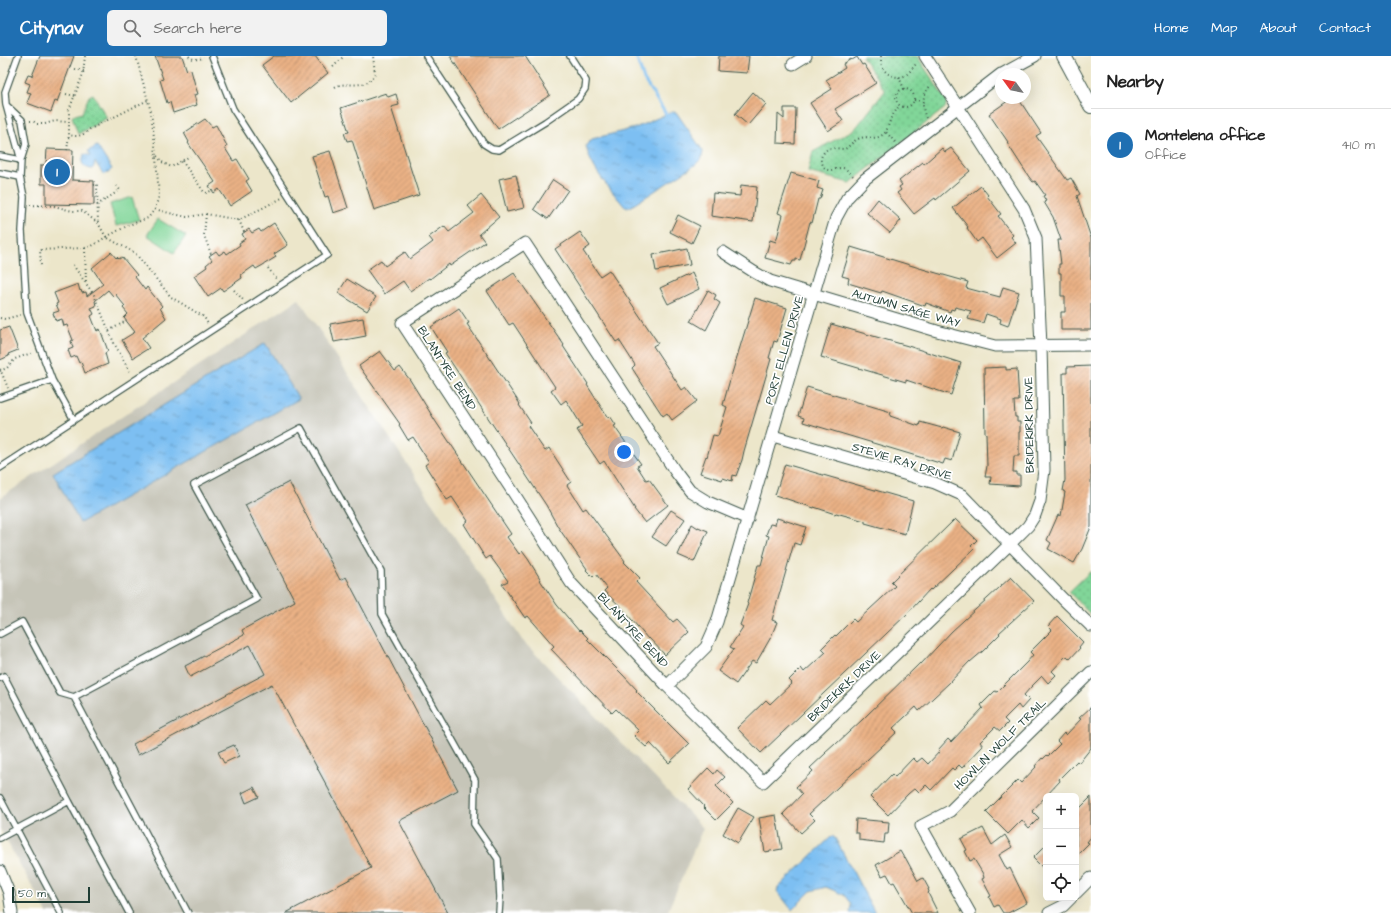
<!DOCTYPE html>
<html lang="en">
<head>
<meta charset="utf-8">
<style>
  :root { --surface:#fff; --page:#f2f2f2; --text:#222; --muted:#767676; --line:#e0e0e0; --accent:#1f6fb2 }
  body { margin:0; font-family:"Architects Daughter",sans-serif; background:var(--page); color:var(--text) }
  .controls { position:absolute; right:12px; bottom:12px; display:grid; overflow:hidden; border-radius:6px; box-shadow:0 4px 16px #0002 }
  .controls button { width:36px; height:36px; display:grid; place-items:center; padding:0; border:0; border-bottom:1px solid var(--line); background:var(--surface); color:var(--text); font:20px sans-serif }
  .compass { position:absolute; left:995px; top:12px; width:36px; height:36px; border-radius:50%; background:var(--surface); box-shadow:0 4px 16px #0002; rotate:303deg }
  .scale { position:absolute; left:12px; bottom:10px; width:78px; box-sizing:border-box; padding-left:4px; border:2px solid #1f3d34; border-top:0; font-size:11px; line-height:14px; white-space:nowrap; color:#1f3d34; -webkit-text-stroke:3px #fff; paint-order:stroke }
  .you { position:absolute; left:624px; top:396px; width:14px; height:14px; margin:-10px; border:3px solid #fff; border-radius:50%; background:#1a73e8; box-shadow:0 0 0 6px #1a73e833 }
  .badge { display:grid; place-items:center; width:26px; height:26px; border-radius:50%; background:var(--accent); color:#fff; font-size:13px; font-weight:700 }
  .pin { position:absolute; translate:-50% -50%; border:2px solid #fff; box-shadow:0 1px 4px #0006 }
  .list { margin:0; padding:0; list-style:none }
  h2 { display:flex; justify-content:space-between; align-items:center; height:52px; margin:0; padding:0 16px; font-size:17px }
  h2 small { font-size:13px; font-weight:400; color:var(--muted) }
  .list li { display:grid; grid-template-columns:26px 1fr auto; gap:12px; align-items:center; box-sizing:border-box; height:72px; padding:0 16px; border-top:1px solid var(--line) }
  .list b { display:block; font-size:15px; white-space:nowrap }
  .list p { margin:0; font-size:13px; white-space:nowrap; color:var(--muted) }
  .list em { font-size:13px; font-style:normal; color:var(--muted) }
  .icon { flex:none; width:22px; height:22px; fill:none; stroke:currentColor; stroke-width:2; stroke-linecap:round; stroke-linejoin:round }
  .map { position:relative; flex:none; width:1091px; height:857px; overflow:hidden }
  header { display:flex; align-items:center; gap:24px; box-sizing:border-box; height:56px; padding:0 20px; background:var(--accent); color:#fff }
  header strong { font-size:19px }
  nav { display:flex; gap:22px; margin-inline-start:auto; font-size:14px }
  .search { width:280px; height:36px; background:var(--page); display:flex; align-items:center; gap:10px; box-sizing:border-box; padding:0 14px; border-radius:6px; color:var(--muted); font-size:15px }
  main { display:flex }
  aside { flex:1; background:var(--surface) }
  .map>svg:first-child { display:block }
  .industrial { fill:#c6c5b8 }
  .green { fill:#81d699; stroke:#508a66 }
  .park { fill:url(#park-dots); stroke:#508a66 }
  .water { fill:url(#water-ripples); stroke:#4e7e93 }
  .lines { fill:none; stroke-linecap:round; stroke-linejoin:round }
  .stream { stroke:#7dbff2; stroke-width:3 }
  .building { fill:url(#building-hatch) }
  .service-casing { stroke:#3e564a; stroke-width:8 }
  .minor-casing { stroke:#3e564a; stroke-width:13 }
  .tertiary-casing { stroke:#3e564a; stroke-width:16 }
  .path { stroke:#3e564a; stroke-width:2; stroke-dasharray:1 3; stroke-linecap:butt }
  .service { stroke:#fff; stroke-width:5.5 }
  .minor { stroke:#fff; stroke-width:11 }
  .tertiary { stroke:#fff; stroke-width:14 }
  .labels { text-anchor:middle; stroke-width:3.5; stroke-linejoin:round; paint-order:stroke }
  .street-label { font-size:12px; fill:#1f3d34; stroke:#fff }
</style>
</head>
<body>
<header>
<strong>Citynav</strong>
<div class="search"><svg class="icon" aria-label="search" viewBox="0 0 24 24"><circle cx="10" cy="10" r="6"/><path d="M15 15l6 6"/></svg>Search here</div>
<nav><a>Home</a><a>Map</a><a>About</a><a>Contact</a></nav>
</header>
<main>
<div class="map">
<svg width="1091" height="857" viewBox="0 0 1091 857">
  <defs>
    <pattern id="park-dots" width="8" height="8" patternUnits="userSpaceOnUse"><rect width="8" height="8" fill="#81d699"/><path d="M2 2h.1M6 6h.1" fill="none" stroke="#69af7e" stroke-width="1.8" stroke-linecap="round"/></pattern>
    <pattern id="water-ripples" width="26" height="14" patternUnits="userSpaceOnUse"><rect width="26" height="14" fill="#7dbff2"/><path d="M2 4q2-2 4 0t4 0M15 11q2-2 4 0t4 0" fill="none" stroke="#669cc5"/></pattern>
    <pattern id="building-hatch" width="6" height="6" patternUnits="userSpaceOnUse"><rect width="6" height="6" fill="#eab185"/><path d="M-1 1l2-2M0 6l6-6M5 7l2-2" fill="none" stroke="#bd916e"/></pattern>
  </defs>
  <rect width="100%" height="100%" fill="#fff"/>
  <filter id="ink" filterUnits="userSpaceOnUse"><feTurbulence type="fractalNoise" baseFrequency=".025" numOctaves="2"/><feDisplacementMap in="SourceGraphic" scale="8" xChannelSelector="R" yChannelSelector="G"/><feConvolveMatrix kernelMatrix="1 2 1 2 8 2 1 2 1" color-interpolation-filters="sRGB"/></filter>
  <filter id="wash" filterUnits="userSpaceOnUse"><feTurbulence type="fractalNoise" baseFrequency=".012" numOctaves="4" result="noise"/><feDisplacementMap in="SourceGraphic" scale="16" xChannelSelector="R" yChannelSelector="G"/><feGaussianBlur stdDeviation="0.9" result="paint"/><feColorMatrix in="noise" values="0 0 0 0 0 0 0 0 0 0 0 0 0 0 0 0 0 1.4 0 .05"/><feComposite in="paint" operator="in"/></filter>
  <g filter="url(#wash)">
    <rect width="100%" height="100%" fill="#ece6ca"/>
    <!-- industrial -->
    <path class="industrial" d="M299,243l223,341 181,188 -36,85h-620l-47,-84v-331z"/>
    <!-- green -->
    <path class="green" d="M132,141l7,23 -23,6 -6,-22z
      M158,163l28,17 -12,17 -27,-18z"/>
    <!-- park -->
    <path class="park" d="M862,0h55l30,46 -2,6 -95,75 -42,-11 5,-20 42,-23 30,-38z
      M93,38l14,24 -29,16 -6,-18 10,-3 7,-17z
      M1091,515v44l-22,-23z"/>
    <!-- water -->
    <path class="water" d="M671,56h5l27,39 -1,7 -7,7 -65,42h-5c-14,-17 -36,-40 -39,-62l6,-6 43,-11z
      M97,90l15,23 -8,6 -9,-13 -2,7c-5,0 -8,-2 -11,-6l2,-9 7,2 -3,-5z
      M265,287l34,56 -219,124 -27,-50z
      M832,780l3,2 40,75h-25l1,-9 -7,-9 -18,-8 -15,4 -19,19 -15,-19 1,-3z"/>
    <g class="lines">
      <!-- stream -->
      <path class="stream" d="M636,0l8,24 22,34"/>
    </g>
    <g id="blocks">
      <!-- building -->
      <path class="building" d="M40,0h34l-17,46 -2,-1 -4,11 -24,-9 4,-10 -4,-1 3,-8 -5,-2 3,-7 4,1z
        M155,0h27l5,15 4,-1 4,15 3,9 -4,1 3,10 -24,8 -3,-11 -3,1 -7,-23 3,-1z
        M274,0h41l13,17 -37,30 -29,-38z
        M450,0h75l25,39 -52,34z
        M719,0h30l-2,17 -29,-2z
        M857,1l5,8 2,-1 12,19 -41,26 8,12 -15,10 -18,-28 22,-14 -6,-9 19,-12 -2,-4 8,-5 1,1z
        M753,36l13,12 -18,21 -13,-11z
        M386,37l2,4 8,-3 3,11 -8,2 28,88 -45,15 -22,-70 -5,1 -3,-8 5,-1 -8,-24z
        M1012,42h6l23,35 -5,3 31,44 4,-2 9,16 -3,2 14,42v92h-30v-18h4v-16h-4v-23h-2v-9h2l-3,-24h3l-8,-23 -9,-15 2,-1 -3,-5 2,-1 -10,-14 -2,1 -4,-5 -22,-34 1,-1 -19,-28z
        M784,52h12l-1,36 -18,-1 1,-29 6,5z
        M205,63l7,8 4,-2 11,21 -2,2 8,13 4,-2 12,20 -3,2 6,10 -22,15 -11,-17 -5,4 -5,-7 6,-4 -27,-39 1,-1 -5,-9z
        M942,92l3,4 6,-4 19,23 -34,29 -1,-2 -21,16 -17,-21 4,-3 -2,-3 3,-2 -3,-4 24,-19 1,2z
        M47,93l26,1 -1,30 22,1v24l-48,-1v-20h-5v-19h5z
        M330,95l18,57 -15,5 -5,-17 -3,1 -13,-41z
        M791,117l28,8 -2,7 6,2 -3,9h-2l-6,24 -2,-1 -10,38 -4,-1v2h-3l-2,4 -26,-7 5,-18 6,2 7,-27 -5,-2z
        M516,119l8,33 -17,4 -8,-33z
        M553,124l15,10 -20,29 -14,-10z
        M741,129l16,2 -4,35 -42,-6 2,-23 27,3z
        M981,130l7,9 -1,1 14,18 -3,2 15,19 -2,2 5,6 -19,15 -15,-20 -5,4 -10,-14 1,-1 -15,-19z
        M481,139l18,22 -20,17 6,8 -35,24 -1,-2 -19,15 -1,-1 -19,13 -7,-10 -19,13 -17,-24 14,-10 4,6 20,-14 5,7 23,-17 -4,-5 15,-11 5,6 25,-19 -6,-7z
        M878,143l23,21 -11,13 -23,-20z
        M678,159l22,11 -8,17 -22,-11z
        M274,167l14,22 -14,9 2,3 -13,8 -7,4 -2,-3 -13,9 1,3 -19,13 -2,-3 -13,9 -14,-21 13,-9 -1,-2 6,-5 -3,-4 7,-5 3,4 6,-4 2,3 13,-9 -1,-2 6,-4 -3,-5 7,-5 3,4 7,-4 2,3z
        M580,176l10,14 -7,5 17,25 9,-6 49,73 -5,3 29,44 4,-3 11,14 -25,19 -5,-7 -4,3 -6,-9 -25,-39 3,-3 -16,-25 -3,2 -61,-93z
        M851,191l75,23 42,12 -2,6 34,9 3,-10 16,5 -11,34 -8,-3 1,-4 -15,-5 -3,9 -15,-4 3,-8 -16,-4 -1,3 -3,-1 -1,3 -24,-9 -1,3 -43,-15 -1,2 -33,-10 1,-5 -7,-2z
        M687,192l3,17 -34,6 -3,-16z
        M111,196l5,6 1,-1 2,2 3,-2 15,18 -2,2 10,13 2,-3 15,19 -2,2 6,10 -24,20 7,10 -16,10 -11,-18 13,-8 -11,-14 4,-4 -5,-6 2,-2 -10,-12 -2,2 -5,-6 -13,11 1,5 -5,2 3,6 -3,2 6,15 3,-2 8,22 -3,2 3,11 -23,9 -4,-11 -2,1 -3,-7 -5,2 -3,-8 5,-2 -2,-7 2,-1 -6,-15 -3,1 -2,-7 -6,2 -3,-8 6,-2 -3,-7 2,-1 -4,-10 24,-9 2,7 1,-1 1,3 4,-1 1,4 16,-12 -11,-16z
        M514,217l50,72 -1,1 25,38 -1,1 21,33 2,-2 6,9 -2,1 27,38 -4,2 9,14 3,-1 19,26 -23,18 -11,-14h1l-31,-48 -4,3 -23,-34 5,-4 -16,-26 -5,4 -10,-14 4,-3 -42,-64 -4,2 -22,-34z
        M692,217l7,16 -31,15 -8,-16z
        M347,223l29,18 -9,14 -29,-18z
        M708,234l8,5 -2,4 6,4 -14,27 -15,-9z
        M755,242l32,10 -10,34 -3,-1 -5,17 2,1 -27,92 -2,9 -6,16 -3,-1 -1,6 -9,-3 -1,2 -22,-7 6,-17 1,1 6,-22 5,1 9,-29 -4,-2 6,-22z
        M459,252l10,15 -2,1 53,80 -1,1 12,18 -3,3 17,25 4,-3 22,34 -4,3 16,25 3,-2 39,53 -1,1 16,16 -4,4 37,40 4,-3 12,13 -24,23 -16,-17 -1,1 -27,-32 -17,-16 3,-3 -11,-14 -3,3 -7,-7 1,-1 -29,-42 -12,-22 -101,-152 2,-1 -16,-25z
        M363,262l3,18 -32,6 -4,-18z
        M831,268l77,22 53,17 -10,32 -45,-15v2l-85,-25z
        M9,271l9,23 -10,4 1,2 -9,4v-30z
        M380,295l15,20 5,-4 10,13 26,42 75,112 -4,3 5,7 7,10 3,-3 6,8 13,21h-1l17,25 22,26 1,-1 8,8 -1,1 36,36 14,15 -1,1 53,53 -20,19 -19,-20 -4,4 -12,-11 5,-5 -23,-22 -4,4 -61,-64 3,-3 -26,-30 -3,2 -23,-34 6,-3 -18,-25 -4,3 -22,-35 4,-3 -16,-24 -5,3 -22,-35 4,-3 -16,-25 -5,3 -9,-15 1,-1 -41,-58z
        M1091,310v161l-9,22 -8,14 -26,-14 3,-6 -4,-3 11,-25 3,1 4,-24 -2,-1 2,-11 -2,-107h4v-6z
        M1006,311v3l11,-1 2,32h-5l1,16h2v5h3v10h-1v24h-5l-1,16h3v3h4v11l-30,-2 1,-7h-6l2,-11 -1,-33h-1l-1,-65z
        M807,331l84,25 -1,4 29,10 1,-4 22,6 1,-1 17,5 -8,29 -7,-2 -2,5 -140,-42 1,-4 -6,-2z
        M785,408l128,37 -8,33 -40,-11v-2l-29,-8 -1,1 -21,-7v1l-39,-13z
        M289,426l51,98 6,-3 112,213 -59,31 49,92h-162l85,-45 -99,-184 -134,71 -5,-11 132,-70 -15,-29 -60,32 -5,-11 59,-31 -2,-5 53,-29 -50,-96z
        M671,454l14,9 -19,27 -14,-9z
        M777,462l29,9 -6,18 -6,-2 -22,77 5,2 -6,15 -15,26 -4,-2 -16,23 -18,-13 16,-22 -4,-2 13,-20 -3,-2 8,-21 -1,-1 11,-38h3l8,-29 -3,-1 4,-11 5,1z
        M955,463l22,21 -6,6 3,3 -43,41 -1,-1 -23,25 -146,139 -24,-25 29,-28 4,4 22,-21 -3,-3 12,-12 3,4 22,-20 -4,-4 13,-13 1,1 17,-17 3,3 39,-36 -4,-4z
        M692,468l6,4v-1l10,4 -14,31 -16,-7z
        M1011,521l23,24 -35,32 1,1 -17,17 -13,11v-1l-21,22 -30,28 -3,-4 -23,21 4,4 -88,82 6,6 -14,13 -18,-19 19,-20 -6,-7 17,-16 -3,-3 16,-15 -1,-1 10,-9 1,1 26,-24 58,-57 1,1 31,-33z
        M1057,560l26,26 -4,5 1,1 -10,11 -3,-3 -1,2 -1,-1 -13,14 4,4 -8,8 -6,-7 -12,12 -6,7 5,5 -8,9 -3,-4 -14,14 4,4 -8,8 -5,-4 -15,15 3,4 -21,22 -3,-3 -5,5 -2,-2 -21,22 -5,-5 -7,7 -4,-4 -7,6 -20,21 -18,-18 22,-23 3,3 18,-19 4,4 5,-4 6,6 12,-13 -2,-1 10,-11 3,3 32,-34 -2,-3 14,-14 2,1 30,-30 6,-7 -3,-3 22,-22 -4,-4z
        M1091,651v41l-12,15 -2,-2 -18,18 1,2 -28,30 7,7 -10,10 -7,-8 -14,14 -22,-22 32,-32 3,3 15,-16 -1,-1 7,-8 1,1 4,-4 1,1 12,-12 -3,-3 7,-8 2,2 15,-16 -2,-1z
        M234,689l5,11 -15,7 -6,-11z
        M708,712l6,6 3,-4 8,7 -9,9 17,17 -17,17 -13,-13 1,-1 -16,-17z
        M254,731l5,10 -13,6 -4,-10z
        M1091,741v40l-4,5 2,1 -13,13v-44z
        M738,752l16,9 -16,26 -15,-9z
        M776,759l6,34 -17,3 -6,-34z
        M856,763l33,3 -1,12h-3l-1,9 -25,-3v-7h-4z
        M983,772l9,17 13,-10 7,12 -13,8 8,15 3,-2 17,35 -19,10h-5l-5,-8 -4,2 -5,-10 2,-1 -9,-17 2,-1 -1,-4 -9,-15 -4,2 -5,-10 2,-1 -6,-11z
        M1046,789v26l-13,-13z
        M900,795l4,7 1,-1 13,24 5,-3 6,11h-1l1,3 -1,1 10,20h-26l-18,-31 -2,1 -5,-9 -5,2 -6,-11z"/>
    </g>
  </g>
  <g filter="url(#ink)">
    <use href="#blocks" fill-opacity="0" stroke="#3e564a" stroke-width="1"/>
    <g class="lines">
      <!-- service casing -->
      <g class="service-casing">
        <path id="service" d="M426,0l58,88 8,5 7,1 46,-28 33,-23 7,-10 1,-8 -16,-25
          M6,49l16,15 4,24 -5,16z
          M6,49l-1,-13 13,-36
          M0,100l21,4 -1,17 4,20 -2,34 5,82 25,67 -52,18
          M0,117l20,4
          M52,324l22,40
          M0,412l327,-213 -94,-146 -21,-53
          M0,578l22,-12 38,71 14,4 114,216
          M0,622l4,-2 65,125 -69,37
          M74,641l183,-98 -63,-114 107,-57 80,143 1,43 93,166 -1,44 24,35 2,38 -1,16
          M0,742l61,115
          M69,745l60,112"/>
      </g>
      <!-- minor casing -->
      <g class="minor-casing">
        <path id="minor" d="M793,8l13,-8
          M1002,18l33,-18
          M723,196l31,20 16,9 167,50 58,15 96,-1
          M773,380l162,47 27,12 101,104 28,27
          M748,463l-40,-17 -18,-11 -15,-20 -150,-228 -123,80 111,169 58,91 96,103 96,96 247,-238 18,-18 7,-11 5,-14 4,-31 -3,-124 -5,-108 -12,-29 -99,-153
          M667,630l39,-39 11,-25 119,-404 11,-20 18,-19 136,-105
          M0,815l9,22 3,20
          M1076,837l15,-15
          M970,857l-49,-87 29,-15 141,-139
          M1049,857l14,-7 8,-8"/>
      </g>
      <!-- tertiary casing -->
      <g class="tertiary-casing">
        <path id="tertiary" d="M1064,0l27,50"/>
      </g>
      <!-- path -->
      <path class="path" d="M85,0l-2,18 -14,36v25c9,2 14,1 21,-6l58,-29
        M136,0l15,56 4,33 4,51 -4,13 10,3 22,5 19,-3 33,6 43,-22
        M189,0c4,5 10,3 15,2
        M881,0c0,3 0,7 1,10 3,9 16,14 24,9 4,-3 7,-8 11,-12
        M333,11l11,-11
        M75,13l9,2
        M899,21l5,12
        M335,31c11,-7 32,5 40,-14l-2,-17
        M896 42a9 9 0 1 1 18 0a9 9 0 1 1-18 0Z
        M66,38l9,2
        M914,44l9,1
        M926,62c-5,-12 -4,-23 5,-33
        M30,65h3l4,3h8l10,-3 14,1
        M895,86l-9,-10 5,-14 8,-12
        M67,94l2,-15
        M157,100l5,6 9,5 19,-11
        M182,105l22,31 3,1 5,-3
        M853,120c-3,-3 -6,-7 -10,-8 -8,-1 -16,8 -21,-5 -2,-3 -1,-6 1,-9 5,-9 14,-5 22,-5 5,-3 8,-8 13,-10 12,-5 16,4 28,-7
        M94,129l3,-1 1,39
        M30,149l24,1 18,5h10l16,12 8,14 -14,9 -7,2 -45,2 1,16
        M97,149l23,-15 -3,-4
        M155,153l-7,9 -19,7 -23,12 29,16 36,44 33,20 4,7
        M206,158l-2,21 7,19
        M239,164l5,12
        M85,192l1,35
        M73,209l21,30 20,48 17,31
        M268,212l9,12
        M234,234l10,11
        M0,262l5,1 15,-4
        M109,275l15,-9
        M0,313l8,19
        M0,315l7,-3 8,-9 19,-7"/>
      <!-- service -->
      <use href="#service" class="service"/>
      <!-- minor -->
      <use href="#minor" class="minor"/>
      <!-- tertiary -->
      <use href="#tertiary" class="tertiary"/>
    </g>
  </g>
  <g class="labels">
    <!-- street labels -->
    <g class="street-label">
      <text transform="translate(906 252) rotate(16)" y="4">AUTUMN SAGE WAY</text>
      <text transform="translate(784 294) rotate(-74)" y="4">PORT ELLEN DRIVE</text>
      <text transform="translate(447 312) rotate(57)" y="4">BLANTYRE BEND</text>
      <text transform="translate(1029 369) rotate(-91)" y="4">BRIDEKIRK DRIVE</text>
      <text transform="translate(902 405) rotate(17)" y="4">STEVIE RAY DRIVE</text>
      <text transform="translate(633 574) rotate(47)" y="4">BLANTYRE BEND</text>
      <text transform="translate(844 630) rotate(-44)" y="4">BRIDEKIRK DRIVE</text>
      <text transform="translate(1000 688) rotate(-45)" y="4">HOWLIN WOLF TRAIL</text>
    </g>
  </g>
</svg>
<div class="controls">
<button>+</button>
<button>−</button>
<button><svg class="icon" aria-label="locate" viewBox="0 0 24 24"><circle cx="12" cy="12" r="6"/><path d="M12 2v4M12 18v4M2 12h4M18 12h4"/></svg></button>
</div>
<svg class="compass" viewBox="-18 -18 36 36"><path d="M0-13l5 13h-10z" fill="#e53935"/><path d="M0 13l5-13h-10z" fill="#767676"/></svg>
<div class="scale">50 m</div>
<div class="you"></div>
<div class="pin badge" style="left:57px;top:116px">1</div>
</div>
<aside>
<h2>Nearby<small></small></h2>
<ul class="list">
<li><span class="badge">1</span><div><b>Montelena office</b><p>Office</p></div><em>410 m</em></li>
</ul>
</aside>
</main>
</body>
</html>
